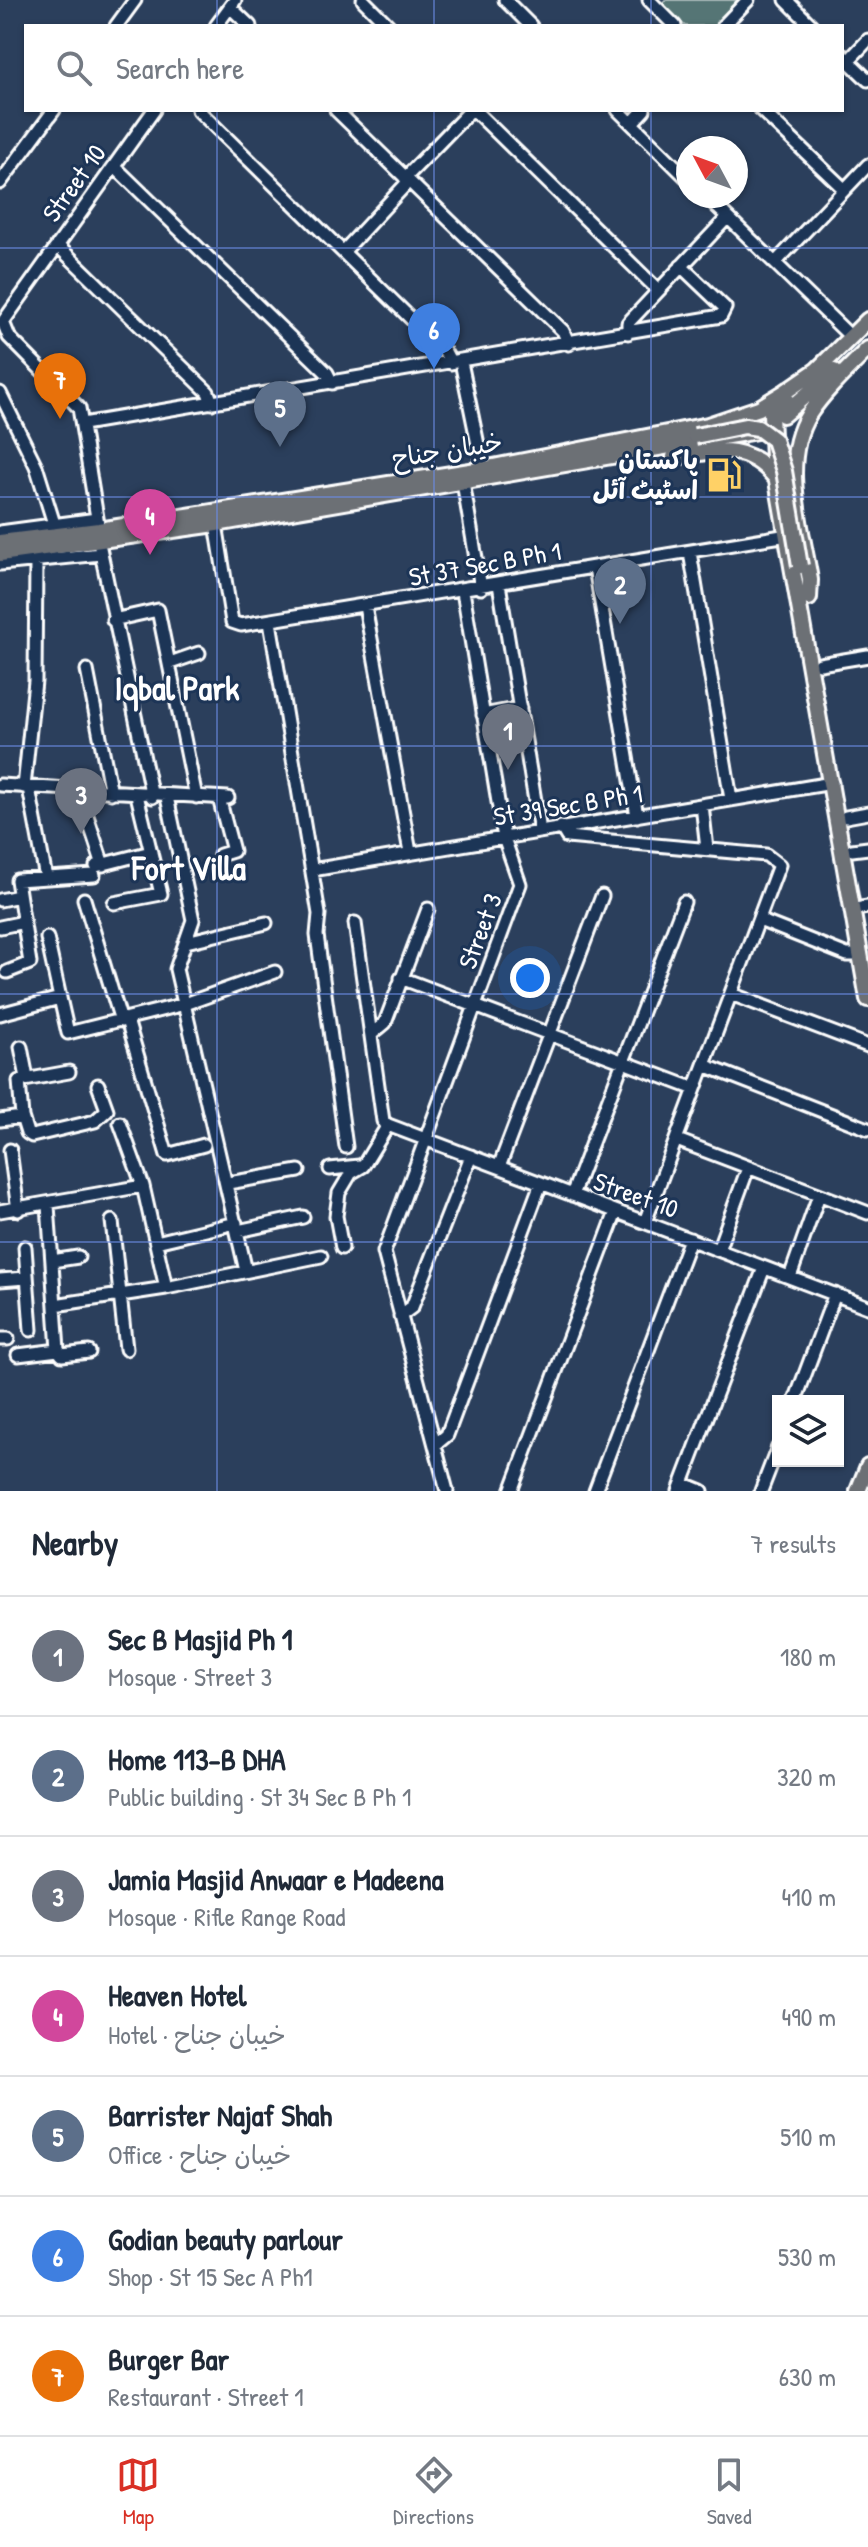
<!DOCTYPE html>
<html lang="en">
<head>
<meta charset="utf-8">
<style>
  :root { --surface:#fff; --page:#f2f2f3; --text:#1f2937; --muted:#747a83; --line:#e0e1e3; --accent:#d93025 }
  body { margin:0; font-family:"Patrick Hand","Playpen Sans Arabic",sans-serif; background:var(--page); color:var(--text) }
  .controls { position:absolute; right:24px; bottom:24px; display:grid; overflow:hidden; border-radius:0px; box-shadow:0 2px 6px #0004 }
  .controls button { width:72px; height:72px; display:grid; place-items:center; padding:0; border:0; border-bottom:2px solid var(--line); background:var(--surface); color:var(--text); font:40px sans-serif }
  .compass { position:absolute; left:676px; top:136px; width:72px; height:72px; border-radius:50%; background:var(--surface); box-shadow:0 2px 6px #0004; rotate:311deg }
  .you { position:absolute; left:530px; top:978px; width:28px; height:28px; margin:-20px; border:6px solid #fff; border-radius:50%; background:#1a73e8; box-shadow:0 0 0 12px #1a73e833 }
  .badge { display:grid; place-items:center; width:52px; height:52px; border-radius:50%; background:var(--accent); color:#fff; font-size:26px; font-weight:700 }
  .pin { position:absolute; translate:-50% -66px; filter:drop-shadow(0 2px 4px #0008) }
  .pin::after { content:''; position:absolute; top:42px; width:28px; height:24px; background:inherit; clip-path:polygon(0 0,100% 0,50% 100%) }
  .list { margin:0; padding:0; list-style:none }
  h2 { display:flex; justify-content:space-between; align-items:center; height:104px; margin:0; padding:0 32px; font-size:34px }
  h2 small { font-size:26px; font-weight:400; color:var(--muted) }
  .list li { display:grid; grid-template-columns:52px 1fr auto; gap:24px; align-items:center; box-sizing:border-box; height:120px; padding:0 32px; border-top:2px solid var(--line) }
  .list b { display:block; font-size:30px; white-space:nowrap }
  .list p { margin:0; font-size:26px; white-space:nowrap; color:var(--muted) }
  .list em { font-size:26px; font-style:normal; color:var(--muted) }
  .icon { flex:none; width:44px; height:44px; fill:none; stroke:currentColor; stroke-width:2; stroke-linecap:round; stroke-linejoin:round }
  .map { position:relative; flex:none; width:868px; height:1491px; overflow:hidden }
  .search { position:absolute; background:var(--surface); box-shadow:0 2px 6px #0004; left:24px; right:24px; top:24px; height:88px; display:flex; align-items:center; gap:20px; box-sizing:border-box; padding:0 28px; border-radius:0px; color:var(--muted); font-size:30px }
  .sheet { height:944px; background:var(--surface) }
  nav { display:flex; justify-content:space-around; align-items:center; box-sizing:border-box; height:112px; border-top:2px solid var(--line); background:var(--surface); font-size:22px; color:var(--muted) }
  nav a { display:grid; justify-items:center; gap:4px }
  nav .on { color:var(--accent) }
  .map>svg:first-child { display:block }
  .green { fill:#557474; stroke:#aababa; stroke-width:2 }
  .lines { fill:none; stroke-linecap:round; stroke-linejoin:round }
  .minor-casing { stroke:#fff; stroke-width:17 }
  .major-casing { stroke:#fff; stroke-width:20 }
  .minor { stroke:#1d3557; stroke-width:11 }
  .major { stroke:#6c6f75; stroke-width:14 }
  .major-bridge-casing { stroke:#fff; stroke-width:20; stroke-linecap:butt }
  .major-bridge { stroke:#6c6f75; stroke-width:14 }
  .grid { fill:none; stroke:#6c8ce6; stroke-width:2; stroke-opacity:0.55 }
  .labels { text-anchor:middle; stroke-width:6; stroke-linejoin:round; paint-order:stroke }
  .street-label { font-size:26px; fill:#fff; stroke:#1d3557 }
  .poi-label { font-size:26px; font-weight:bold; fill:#fff; stroke:#1d3557; text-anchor:end }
  .district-label { font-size:34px; font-weight:bold; fill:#fff; stroke:#1d3557 }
</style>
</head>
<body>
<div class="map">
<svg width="868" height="1491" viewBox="0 0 868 1491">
  <rect width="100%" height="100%" fill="#2b3f5c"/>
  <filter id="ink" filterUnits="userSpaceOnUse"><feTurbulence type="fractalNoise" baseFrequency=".0125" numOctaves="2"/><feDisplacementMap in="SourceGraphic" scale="16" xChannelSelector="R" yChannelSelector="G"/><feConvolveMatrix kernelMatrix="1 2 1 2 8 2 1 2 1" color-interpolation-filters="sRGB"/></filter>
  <g filter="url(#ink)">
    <!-- green -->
    <path class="green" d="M665,0h74l1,1 -22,25h-33l-23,-22z"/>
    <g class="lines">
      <!-- minor casing -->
      <g class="minor-casing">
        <path id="minor" d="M363,0l26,26
          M505,0l26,26
          M649,0l26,26
          M786,0l26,26
          M230,7l20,19
          M116,26l19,-26
          M216,26l19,-26
          M723,26l25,-26
          M842,55l26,25
          M848,61l20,-21
          M198,110l247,242 6,11
          M336,110l227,221 6,13
          M474,110l184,180
          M618,110l70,69
          M761,110l83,79
          M632,123l12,-13
          M114,166l213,207 5,10
          M405,178l66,-68
          M0,183l54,-73
          M706,196l145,141
          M57,245l151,147 4,11
          M343,252l66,-71
          M775,263l93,-98
          M628,333v-10l99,-105
          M461,362l22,107
          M0,393l36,73 19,61
          M83,424l638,-108 4,-8 -44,-42
          M463,482l18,106
          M216,524l16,98 9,3 547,-90
          M99,530l-20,-122 -70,-71 -6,-15 151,-212
          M0,532l97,-13
          M99,543l53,254
          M690,552l41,247
          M0,564l101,-10
          M595,567l42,249
          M499,584l41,247
          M365,606l45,246
          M113,620l45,-10 38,187
          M270,622l49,292 -2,21 29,212
          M170,663l29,-10
          M820,664l48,-8
          M87,670l24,123
          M483,715l37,-7
          M0,785l228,13
          M24,787l11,-106 1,-120
          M29,788l17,90
          M79,791l24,74
          M167,797l26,123 -17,49 70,302
          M219,798l14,53 -13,4
          M702,805l5,44
          M846,817l22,-4
          M561,827l6,10 199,18 13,10 -134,357
          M852,850l16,-2
          M96,866l55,-14
          M312,870l520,-87
          M84,899l37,122
          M0,900l19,-4
          M114,903l47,-9 -24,-99
          M861,908l7,-1
          M759,920l88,35h14
          M355,923l28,198 5,4
          M0,927l24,-5
          M47,938l13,60
          M186,942l80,-19
          M7,972l23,-9 -13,-83 77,-5
          M401,978l294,111
          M731,994l137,52
          M0,1014l60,-16 8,35 117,-29 90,-32
          M127,1020l40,135 37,-10
          M373,1033l12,-10 43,-114
          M21,1047l6,31
          M704,1065l164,64
          M22,1117l-3,-36 50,-9
          M0,1120l22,-3 5,16 5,3 63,-15 12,-11 -9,-25
          M120,1123l23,63 23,102
          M388,1125l480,182
          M677,1140l191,73
          M10,1150l8,60
          M499,1167l103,-271
          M330,1169l29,-3
          M228,1183l71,-12
          M572,1195l112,-293
          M0,1211l143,-25
          M112,1221l14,128
          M238,1231l65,-14
          M156,1242l80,-19
          M25,1247l6,83
          M342,1248l-6,-32 3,-23 12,-20 12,-7 25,-41
          M718,1250l30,-82
          M52,1261l26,-4
          M790,1277l29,-82
          M0,1280l26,-2
          M55,1305l111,-17 155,-32
          M400,1316l12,-9 59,-151
          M0,1339h8
          M58,1350l4,5 27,-3
          M18,1355l40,-5 -10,-145
          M795,1401l40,-107
          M435,1445l12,-10 94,-252
          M682,1483l20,8
          M447,1491l-63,-239 136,-368 -16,-46 -41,-247
          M511,1491l105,-279
          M595,1491l95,-252
          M679,1491l85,-223
          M761,1491l17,-44"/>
      </g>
      <!-- major casing -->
      <g class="major-casing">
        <path id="major" d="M788,401l-17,13 2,44 95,541
          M783,415l51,-44
          M674,457c41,-6 71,-16 101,20
          M0,542l99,-12 384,-61 225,-44 51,-17 26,-16 32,-22 51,-50
          M0,554l216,-30 541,-93
          M809,598l1,-18c-8,-52 -31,-118 -1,-166 16,-24 39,-45 59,-65
          M858,1491l10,-25"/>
      </g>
      <!-- minor -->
      <use href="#minor" class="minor"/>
      <!-- major -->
      <use href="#major" class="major"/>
      <!-- major-bridge casing -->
      <g class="major-bridge-casing">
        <path id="major-bridge" d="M695,436l50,-10 13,2 16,12 10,31 16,95"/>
      </g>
      <!-- major-bridge -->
      <use href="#major-bridge" class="major-bridge"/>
    </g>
  </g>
  <!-- grid -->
  <path class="grid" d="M217,0v26M434,0v26M651,0v26M217,110v1381M434,110v1381M651,110v1381M0,248h868M0,497h868M0,746h868M0,994h868M0,1242h868"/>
  <!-- icons -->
  <defs>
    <g id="fuel-bare" transform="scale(2.76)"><path d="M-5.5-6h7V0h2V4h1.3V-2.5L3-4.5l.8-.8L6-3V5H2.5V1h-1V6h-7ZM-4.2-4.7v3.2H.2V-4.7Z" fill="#ffd166" stroke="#1d3557" stroke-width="2.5" paint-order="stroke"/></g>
  </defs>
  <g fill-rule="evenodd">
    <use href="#fuel-bare" x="724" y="475"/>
  </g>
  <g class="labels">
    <!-- street labels -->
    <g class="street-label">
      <text transform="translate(74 183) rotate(-54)" y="9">Street 10</text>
      <text transform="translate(447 450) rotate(-9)" y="9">خیبان جناح</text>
      <text transform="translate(485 564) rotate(-10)" y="9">St 37 Sec B Ph 1</text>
      <text transform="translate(568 805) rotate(-9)" y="9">St 39 Sec B Ph 1</text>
      <text transform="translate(480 931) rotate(-69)" y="9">Street 3</text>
      <text transform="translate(636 1195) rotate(20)" y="9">Street 10</text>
    </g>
    <!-- poi labels -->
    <g class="poi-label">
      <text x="698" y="469">پاکستان<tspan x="698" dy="30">اسٹیٹ آئل</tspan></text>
    </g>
    <!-- district labels -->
    <g class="district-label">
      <text x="177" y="700">Iqbal Park</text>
      <text x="189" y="880">Fort Villa</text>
    </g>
  </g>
</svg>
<div class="controls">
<button><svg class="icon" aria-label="layers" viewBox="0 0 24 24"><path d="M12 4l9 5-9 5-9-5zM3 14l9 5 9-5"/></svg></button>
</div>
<svg class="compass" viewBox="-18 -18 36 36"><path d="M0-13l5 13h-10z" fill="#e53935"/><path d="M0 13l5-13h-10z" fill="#747a83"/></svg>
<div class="you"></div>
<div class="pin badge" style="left:508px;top:770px;background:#6b7280">1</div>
<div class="pin badge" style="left:620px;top:624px;background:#5c6f8a">2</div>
<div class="pin badge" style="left:81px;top:834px;background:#6b7280">3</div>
<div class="pin badge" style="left:150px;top:555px;background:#d1479c">4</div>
<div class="pin badge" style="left:280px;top:447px;background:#5c6f8a">5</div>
<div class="pin badge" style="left:434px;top:369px;background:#3f7fe0">6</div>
<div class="pin badge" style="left:60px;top:419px;background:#e8710a">7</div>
<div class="search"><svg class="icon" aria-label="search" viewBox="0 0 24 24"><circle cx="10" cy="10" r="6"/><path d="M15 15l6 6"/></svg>Search here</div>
</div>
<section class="sheet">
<h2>Nearby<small>7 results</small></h2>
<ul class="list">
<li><span class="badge" style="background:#6b7280">1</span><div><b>Sec B Masjid Ph 1</b><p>Mosque · Street 3</p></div><em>180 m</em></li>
<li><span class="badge" style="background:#5c6f8a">2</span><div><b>Home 113-B DHA</b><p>Public building · St 34 Sec B Ph 1</p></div><em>320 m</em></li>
<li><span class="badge" style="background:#6b7280">3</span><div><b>Jamia Masjid Anwaar e Madeena</b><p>Mosque · Rifle Range Road</p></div><em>410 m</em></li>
<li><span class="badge" style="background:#d1479c">4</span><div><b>Heaven Hotel</b><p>Hotel · خیبان جناح</p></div><em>490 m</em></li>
<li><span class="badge" style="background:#5c6f8a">5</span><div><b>Barrister Najaf Shah</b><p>Office · خیبان جناح</p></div><em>510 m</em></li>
<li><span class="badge" style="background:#3f7fe0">6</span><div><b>Godian beauty parlour</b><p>Shop · St 15 Sec A Ph1</p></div><em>530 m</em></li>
<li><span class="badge" style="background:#e8710a">7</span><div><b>Burger Bar</b><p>Restaurant · Street 1</p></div><em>630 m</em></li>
</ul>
</section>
<nav>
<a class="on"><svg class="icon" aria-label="map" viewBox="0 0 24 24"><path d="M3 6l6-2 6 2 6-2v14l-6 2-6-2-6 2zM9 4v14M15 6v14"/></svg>Map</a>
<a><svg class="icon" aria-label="directions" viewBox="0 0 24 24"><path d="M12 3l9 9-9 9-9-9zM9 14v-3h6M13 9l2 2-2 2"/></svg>Directions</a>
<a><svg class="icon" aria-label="saved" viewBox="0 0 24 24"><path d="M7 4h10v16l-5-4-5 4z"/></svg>Saved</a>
</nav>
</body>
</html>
